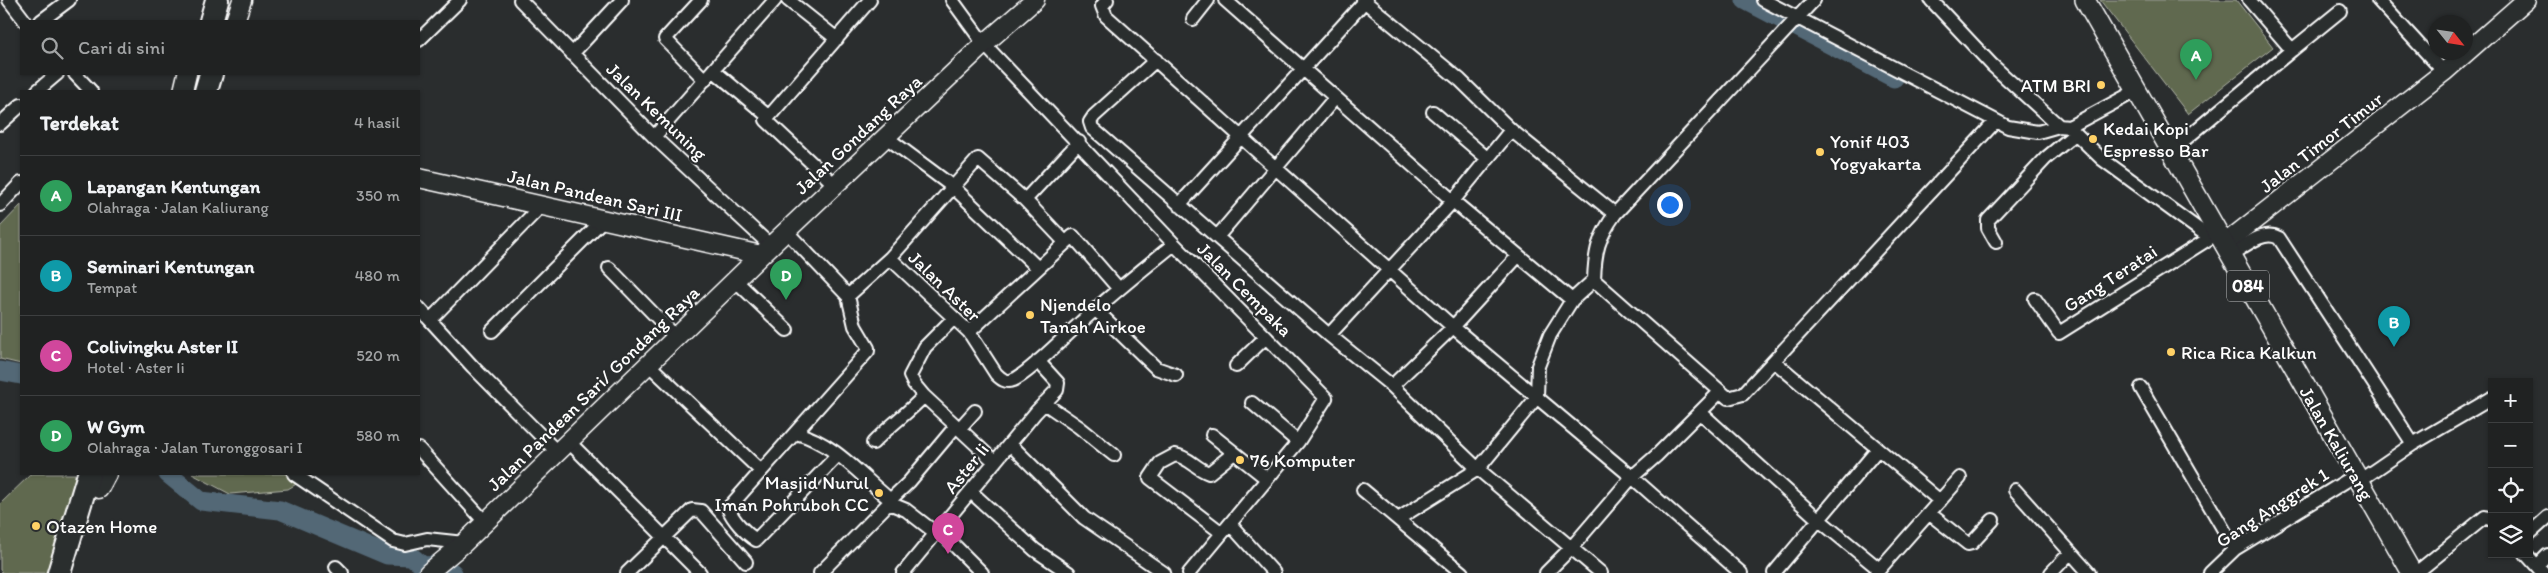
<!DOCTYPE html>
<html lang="id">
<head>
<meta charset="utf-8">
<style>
  :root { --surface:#202222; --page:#282a2a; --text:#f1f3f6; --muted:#a2a4a5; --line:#3d3f40; --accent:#ffd166 }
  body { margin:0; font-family:Itim,sans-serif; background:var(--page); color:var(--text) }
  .controls { position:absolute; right:15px; bottom:15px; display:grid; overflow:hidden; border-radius:0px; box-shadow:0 1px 4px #0004 }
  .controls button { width:45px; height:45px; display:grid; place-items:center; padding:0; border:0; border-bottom:1px solid var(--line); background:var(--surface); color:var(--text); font:25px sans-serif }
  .compass { position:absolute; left:2428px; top:15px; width:45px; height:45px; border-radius:50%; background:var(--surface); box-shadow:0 1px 4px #0004; rotate:120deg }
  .you { position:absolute; left:1669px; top:204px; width:18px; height:18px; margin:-12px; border:4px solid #fff; border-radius:50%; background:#1a73e8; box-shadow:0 0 0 8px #1a73e833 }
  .badge { display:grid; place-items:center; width:32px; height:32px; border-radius:50%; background:var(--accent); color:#fff; font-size:16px; font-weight:700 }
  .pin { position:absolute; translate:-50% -41px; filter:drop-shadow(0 1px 2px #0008) }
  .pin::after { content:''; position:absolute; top:26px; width:18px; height:15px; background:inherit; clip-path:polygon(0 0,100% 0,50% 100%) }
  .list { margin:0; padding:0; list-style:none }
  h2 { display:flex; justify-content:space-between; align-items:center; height:65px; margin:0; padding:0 20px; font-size:21px }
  h2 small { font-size:16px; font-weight:400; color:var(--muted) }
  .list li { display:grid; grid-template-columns:32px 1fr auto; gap:15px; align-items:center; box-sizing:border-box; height:80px; padding:0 20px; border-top:1px solid var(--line) }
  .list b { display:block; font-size:19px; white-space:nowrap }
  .list p { margin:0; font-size:16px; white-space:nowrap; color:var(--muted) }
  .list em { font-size:16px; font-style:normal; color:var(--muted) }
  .icon { flex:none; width:28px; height:28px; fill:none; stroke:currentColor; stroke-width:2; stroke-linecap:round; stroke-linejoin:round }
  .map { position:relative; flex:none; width:2548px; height:573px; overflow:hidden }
  .search { position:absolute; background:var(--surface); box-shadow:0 1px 4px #0004; left:20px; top:20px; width:400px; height:55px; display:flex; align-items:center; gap:12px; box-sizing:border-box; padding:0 18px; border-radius:0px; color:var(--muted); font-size:19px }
  .panel { position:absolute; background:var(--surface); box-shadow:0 1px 4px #0004; left:20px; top:90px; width:400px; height:385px; border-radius:0px }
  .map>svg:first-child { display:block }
  .green { fill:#61694f; stroke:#b0b4a7 }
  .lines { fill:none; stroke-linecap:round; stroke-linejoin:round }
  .river { stroke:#526776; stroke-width:19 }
  .street-casing { stroke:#fff; stroke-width:16 }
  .secondary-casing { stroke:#fff; stroke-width:21 }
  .primary-casing { stroke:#fff; stroke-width:22 }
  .highway-casing { stroke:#fff; stroke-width:26 }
  .street { stroke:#2a2d2e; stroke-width:12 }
  .secondary { stroke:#2a2d2e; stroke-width:18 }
  .primary { stroke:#2a2d2e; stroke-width:19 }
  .highway { stroke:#2a2d2e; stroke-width:22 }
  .poi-dot { fill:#ffd166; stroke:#2a2d2e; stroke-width:2 }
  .labels { text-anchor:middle; stroke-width:4.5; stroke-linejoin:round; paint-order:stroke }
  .shield { fill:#2a2d2e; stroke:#bfc0c0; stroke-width:1 }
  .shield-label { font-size:18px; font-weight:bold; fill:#fff }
  .poi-label { font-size:19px; fill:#fff; stroke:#2a2d2e; text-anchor:start }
  .street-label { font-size:19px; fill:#fff; stroke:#2a2d2e }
</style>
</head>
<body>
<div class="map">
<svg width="2548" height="573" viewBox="0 0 2548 573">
  <rect width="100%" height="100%" fill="#2a2d2e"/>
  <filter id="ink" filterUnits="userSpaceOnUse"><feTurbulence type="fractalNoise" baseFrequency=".02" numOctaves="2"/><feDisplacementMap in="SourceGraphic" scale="10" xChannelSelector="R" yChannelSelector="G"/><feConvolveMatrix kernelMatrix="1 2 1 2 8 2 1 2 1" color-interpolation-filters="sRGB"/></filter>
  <g filter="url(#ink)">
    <!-- green -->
    <path class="green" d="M2100,0h136l37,47 -85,67z
      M21,205v159l-21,-5v-132z
      M31,474h44l-2,22 -22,69 -6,8h-42l-3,-3v-66z
      M192,474h121l-25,15 -58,5z"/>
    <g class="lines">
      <!-- river -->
      <path class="river" d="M1745,0l149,78
        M0,371l21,4
        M168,474l33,27 79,9 107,45 24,1 12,10 16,-1 14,8"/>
      <!-- street casing -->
      <g class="street-casing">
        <path id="street" d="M9,0l16,21
          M520,0l134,137 117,109
          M701,0l-36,39 40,41
          M788,0l49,39
          M952,0l32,44 190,200 152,154 -28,44 -109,131
          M1107,0l-5,6 4,10 347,311 179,150 24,-21 64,-64
          M1225,0l228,201 119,99
          M1363,0l97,80 51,50 104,84
          M1763,0l245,127 30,5 21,-6 10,1 67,-36
          M1814,0l-199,214c-17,24 -20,37 -21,66l134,118 15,-4 252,-272
          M1931,0l61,65 67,61
          M2378,0l66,72
          M1193,19l15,-19
          M41,21l28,-21
          M419,40l41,-40
          M2292,50l48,-39
          M572,54l50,-54
          M1156,60l-62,56 -4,6 2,6 237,207 63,51 86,83 59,-72 1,-31 12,-31 22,-35 22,-20
          M713,70l56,47
          M75,74l16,17
          M37,91l20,-17
          M1433,112l55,47
          M0,124l21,-19
          M2069,127l33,32 107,78
          M654,137l121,-137
          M886,137l67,50 85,81
          M2171,151l121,-101 -43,-50
          M835,185l-69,-65 104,-120
          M1025,200l54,-58
          M0,205l21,-22
          M1179,205l187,-205
          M786,231l62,65 7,30 13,22v3l-137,154 -3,3c5,12 17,25 28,32l82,-85
          M1217,237l118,-139
          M1996,242l-8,-14v-8l58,-62 29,-24
          M2230,255c14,-8 33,-26 49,-17l134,206
          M890,258l79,74 27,42c5,5 10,9 17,6 14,-5 50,-42 64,-54 31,-29 64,-55 97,-82
          M609,268l67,69
          M735,280l52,50
          M848,296l42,-38 88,-99 47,41 40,42
          M2035,299l24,34 159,-100
          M419,308l54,59 84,85
          M1095,309l61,59 20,7
          M954,318l-29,29 -15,29 4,8 10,12 71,66
          M431,319l112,-115
          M492,331l112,-112
          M969,332l104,-96 46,53
          M1329,335l124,-134 58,-71
          M1775,362l165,139
          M648,364l113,107
          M1236,366l30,-29
          M1392,386l61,-59 65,-71
          M2141,388l94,161
          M1044,403l35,24 35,28
          M1252,403l46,39
          M1701,413l117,106 61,50
          M959,429l16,-18
          M796,433c38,10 63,41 92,65l1,5
          M1212,435l54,43
          M568,441l132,132
          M873,443c16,-17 35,-30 51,-47
          M1010,444l74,74 80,55
          M419,449l66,73
          M294,474l99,67 12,3 22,-5 37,4
          M2359,481l54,-37 79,-46
          M1363,490l99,83
          M2015,490l74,83
          M971,492l64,58 34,23
          M889,501l20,-19 47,-56
          M889,503l17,7 31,24
          M1930,514l38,30 4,-1 21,-23
          M1398,519l80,-50 123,104
          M1230,524l44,49
          M940,531l42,42
          M1222,533l-72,-55 10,-15 15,-8c14,2 21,14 34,18l25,-20
          M2529,534l19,-17
          M2526,554l17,19
          M2537,566l11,-11
          M336,567l6,6
          M627,573l65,-63 9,1 45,51
          M820,573l69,-70
          M903,573l133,-161 21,-22 1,-7 -20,-22
          M1546,573l26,-26 60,-70 109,96
          M1774,573l104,-124
          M1876,573l84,-95
          M2051,573l18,-19
          M2210,573l25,-24 121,-74
          M2416,573l69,-56 7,3"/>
      </g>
      <!-- secondary casing -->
      <g class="secondary-casing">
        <path id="secondary" d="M235,21l7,-21
          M183,91l4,-17
          M419,178l342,77
          M2224,244l220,-172 82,-72
          M99,489l8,-15
          M428,573l36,-30 297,-288 223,-211 51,-44"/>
      </g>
      <!-- primary casing -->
      <g class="primary-casing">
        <path id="primary" d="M2085,0l327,573"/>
      </g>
      <!-- highway casing -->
      <g class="highway-casing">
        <path id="highway" d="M211,21l6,-21
          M206,91l5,-17
          M59,573l30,-99"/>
      </g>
      <!-- street -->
      <use href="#street" class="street"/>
      <!-- secondary -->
      <use href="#secondary" class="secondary"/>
      <!-- primary -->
      <use href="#primary" class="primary"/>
      <!-- highway -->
      <use href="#highway" class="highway"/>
    </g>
  </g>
  <!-- markers -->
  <g class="poi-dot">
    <circle cx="2101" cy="85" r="5"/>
    <circle cx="2093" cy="139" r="5"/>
    <circle cx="1820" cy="152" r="5"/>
    <circle cx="1030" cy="315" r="5"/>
    <circle cx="2171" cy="352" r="5"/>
    <circle cx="1240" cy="460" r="5"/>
    <circle cx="879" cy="493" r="5"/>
    <circle cx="36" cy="526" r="5"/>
  </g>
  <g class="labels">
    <!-- shield labels -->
    <rect class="shield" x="2227" y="270.5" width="42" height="31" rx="4"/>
    <g class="shield-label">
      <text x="2248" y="292">084</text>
    </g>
    <!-- poi labels -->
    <g class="poi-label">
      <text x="2091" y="92" text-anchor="end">ATM BRI</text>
      <text x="2103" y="135">Kedai Kopi<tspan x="2103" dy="22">Espresso Bar</tspan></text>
      <text x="1830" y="148">Yonif 403<tspan x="1830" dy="22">Yogyakarta</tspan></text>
      <text x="1040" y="311">Njendelo<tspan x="1040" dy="22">Tanah Airkoe</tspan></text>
      <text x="2181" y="359">Rica Rica Kalkun</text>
      <text x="1250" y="467">76 Komputer</text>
      <text x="869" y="489" text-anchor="end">Masjid Nurul<tspan x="869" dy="22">Iman Pohruboh CC</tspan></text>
      <text x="46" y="533">Otazen Home</text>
    </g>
    <!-- street labels -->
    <g class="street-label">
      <text transform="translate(657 111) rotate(44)" y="7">Jalan Kemuning</text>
      <text transform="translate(858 134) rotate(-43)" y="7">Jalan Gondang Raya</text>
      <text transform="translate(2321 142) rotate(-38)" y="7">Jalan Timor Timur</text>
      <text transform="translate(595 195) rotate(13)" y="7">Jalan Pandean Sari III</text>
      <text transform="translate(2110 278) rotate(-33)" y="7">Gang Teratai</text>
      <text transform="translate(945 286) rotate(44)" y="7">Jalan Aster</text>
      <text transform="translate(1245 289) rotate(45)" y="7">Jalan Cempaka</text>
      <text transform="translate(593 388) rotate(-44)" y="7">Jalan Pandean Sari/ Gondang Raya</text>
      <text transform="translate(2337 443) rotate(60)" y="7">Jalan Kaliurang</text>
      <text transform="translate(966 468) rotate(-51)" y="7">Aster Ii</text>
      <text transform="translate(2272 507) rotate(-33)" y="7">Gang Anggrek 1</text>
    </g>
  </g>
</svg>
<div class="controls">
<button>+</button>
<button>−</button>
<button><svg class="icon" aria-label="locate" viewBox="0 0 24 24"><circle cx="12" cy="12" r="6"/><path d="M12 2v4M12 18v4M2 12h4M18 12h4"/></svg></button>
<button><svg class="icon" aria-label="layers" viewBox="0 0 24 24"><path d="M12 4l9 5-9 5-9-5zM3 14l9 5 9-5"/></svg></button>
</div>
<svg class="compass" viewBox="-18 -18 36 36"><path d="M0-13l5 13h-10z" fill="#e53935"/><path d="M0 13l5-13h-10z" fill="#a2a4a5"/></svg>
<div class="you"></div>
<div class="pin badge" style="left:2196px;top:80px;background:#2e9e5b">A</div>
<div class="pin badge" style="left:2394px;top:347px;background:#0f9aa8">B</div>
<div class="pin badge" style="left:948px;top:554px;background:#d1479c">C</div>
<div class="pin badge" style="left:786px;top:300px;background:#2e9e5b">D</div>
<div class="search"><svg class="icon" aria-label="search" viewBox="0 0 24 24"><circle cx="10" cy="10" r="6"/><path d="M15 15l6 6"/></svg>Cari di sini</div>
<section class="panel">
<h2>Terdekat<small>4 hasil</small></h2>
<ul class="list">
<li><span class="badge" style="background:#2e9e5b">A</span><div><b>Lapangan Kentungan</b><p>Olahraga · Jalan Kaliurang</p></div><em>350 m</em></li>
<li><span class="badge" style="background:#0f9aa8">B</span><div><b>Seminari Kentungan</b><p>Tempat</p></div><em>480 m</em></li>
<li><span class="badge" style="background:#d1479c">C</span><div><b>Colivingku Aster II</b><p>Hotel · Aster Ii</p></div><em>520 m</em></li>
<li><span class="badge" style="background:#2e9e5b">D</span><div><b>W Gym</b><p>Olahraga · Jalan Turonggosari I</p></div><em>580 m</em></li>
</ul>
</section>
</div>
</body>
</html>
